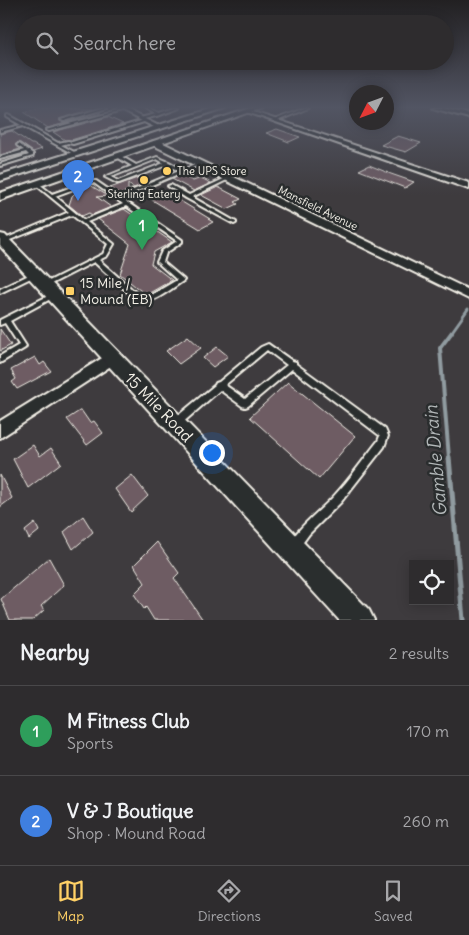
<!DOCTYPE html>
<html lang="en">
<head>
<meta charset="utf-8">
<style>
  :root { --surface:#2e2c2e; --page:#363436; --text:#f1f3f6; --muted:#a7a7aa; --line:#49484a; --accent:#ffd166 }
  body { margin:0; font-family:Delius,sans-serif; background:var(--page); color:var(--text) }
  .controls { position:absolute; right:15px; bottom:15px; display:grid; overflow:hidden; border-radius:0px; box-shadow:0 2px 12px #0003 }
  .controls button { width:45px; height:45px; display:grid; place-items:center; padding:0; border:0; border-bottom:1px solid var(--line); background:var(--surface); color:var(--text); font:25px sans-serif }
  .compass { position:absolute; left:349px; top:85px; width:45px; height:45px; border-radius:50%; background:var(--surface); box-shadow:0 2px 12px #0003; rotate:228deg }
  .you { position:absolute; left:211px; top:452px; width:18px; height:18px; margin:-12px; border:4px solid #fff; border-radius:50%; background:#1a73e8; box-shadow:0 0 0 8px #1a73e833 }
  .badge { display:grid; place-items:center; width:32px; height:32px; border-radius:50%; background:var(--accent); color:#fff; font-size:16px; font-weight:700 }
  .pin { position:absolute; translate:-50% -41px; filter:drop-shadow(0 1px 2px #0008) }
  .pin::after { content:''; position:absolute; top:26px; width:18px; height:15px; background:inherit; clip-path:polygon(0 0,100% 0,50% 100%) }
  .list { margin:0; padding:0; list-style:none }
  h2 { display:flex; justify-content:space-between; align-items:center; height:65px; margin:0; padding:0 20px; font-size:21px }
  h2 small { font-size:16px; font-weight:400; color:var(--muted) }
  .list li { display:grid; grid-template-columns:32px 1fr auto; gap:15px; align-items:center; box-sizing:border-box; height:90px; padding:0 20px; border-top:1px solid var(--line) }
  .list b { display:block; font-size:19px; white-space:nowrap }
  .list p { margin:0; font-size:16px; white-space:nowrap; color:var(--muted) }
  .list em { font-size:16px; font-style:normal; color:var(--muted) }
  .icon { flex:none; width:28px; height:28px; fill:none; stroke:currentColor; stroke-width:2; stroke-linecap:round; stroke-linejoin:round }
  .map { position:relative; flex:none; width:469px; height:620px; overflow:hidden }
  .search { position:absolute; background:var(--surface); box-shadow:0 2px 12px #0003; left:15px; right:15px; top:15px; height:55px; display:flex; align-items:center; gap:12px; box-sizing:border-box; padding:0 18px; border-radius:28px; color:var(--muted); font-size:19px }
  .sheet { height:245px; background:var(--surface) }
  nav { display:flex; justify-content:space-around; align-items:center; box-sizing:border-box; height:70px; border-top:1px solid var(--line); background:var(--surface); font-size:14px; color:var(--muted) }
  nav a { display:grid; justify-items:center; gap:2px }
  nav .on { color:var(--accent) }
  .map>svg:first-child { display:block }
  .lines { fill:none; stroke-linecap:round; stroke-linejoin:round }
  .stream-far2 { stroke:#909ba0; stroke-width:3 }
  .stream-far1 { stroke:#909ba0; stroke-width:4 }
  .stream { stroke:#909ba0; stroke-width:5 }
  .building { fill:#6e5c64; stroke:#f4f1e8 }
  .lane-casing { stroke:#f4f1e8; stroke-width:4 }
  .street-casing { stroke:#f4f1e8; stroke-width:4 }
  .secondary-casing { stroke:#f4f1e8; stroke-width:4 }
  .lane { fill:#2a2d2e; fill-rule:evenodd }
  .street { fill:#2a2d2e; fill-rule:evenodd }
  .secondary { fill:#2a2d2e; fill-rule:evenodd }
  .poi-dot { fill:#ffd166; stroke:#2a2d2e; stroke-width:2 }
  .labels { text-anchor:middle; stroke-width:5; stroke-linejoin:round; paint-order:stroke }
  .far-poi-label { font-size:11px; fill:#f4f1e8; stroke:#2a2d2e; text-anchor:start }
  .far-street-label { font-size:11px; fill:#f4f1e8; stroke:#2a2d2e }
  .poi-label { font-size:14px; fill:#f4f1e8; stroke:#2a2d2e; text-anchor:start }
  .near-street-label { font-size:16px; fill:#f4f1e8; stroke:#2a2d2e }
  .near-water-label { font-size:18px; font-style:italic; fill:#b2b7b8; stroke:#2a2d2e }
</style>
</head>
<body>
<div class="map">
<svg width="469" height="620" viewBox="0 0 469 620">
  <rect width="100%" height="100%" fill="#3e3b3e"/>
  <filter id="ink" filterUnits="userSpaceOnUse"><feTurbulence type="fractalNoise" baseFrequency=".02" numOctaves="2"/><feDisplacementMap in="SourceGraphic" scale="10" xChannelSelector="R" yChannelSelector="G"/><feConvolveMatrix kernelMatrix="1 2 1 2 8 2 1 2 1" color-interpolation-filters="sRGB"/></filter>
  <g filter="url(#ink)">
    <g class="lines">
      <!-- stream-far2 -->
      <path class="stream-far2" d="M451,333l17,-24"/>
      <!-- stream-far1 -->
      <path class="stream-far1" d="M449,458l-9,-110 12,-16"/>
      <!-- stream -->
      <path class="stream" d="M449,457l14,163"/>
    </g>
    <!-- building -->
    <path class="building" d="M39,108l54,1 -34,10 4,4 36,-11 2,1 -53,15 -24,-16z
      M108,117l15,7 -52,16h-6l-12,-8z
      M277,129l23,8 -11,5 -23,-9z
      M12,131l19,13h2l9,5 -9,3 -15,-10 -3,3 5,4 -20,6v-21z
      M398,136l23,7 -15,9 -25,-7z
      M369,165l22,9 23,8 -9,6 -46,-18z
      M182,175l11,6 8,-3 10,5 -17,8 -22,-12z
      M140,177l8,5 -14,6 -6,-4v6l-4,4h-5l-9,-6z
      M90,185l18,11 -11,1 14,10 -19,8 -3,-2 -7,3 -13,-11 3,-9 7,-7z
      M218,187l23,12 -6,3 3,2 -11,5 -26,-14z
      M164,191l46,28h-2l5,3 -13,7 -3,-2 -48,-29z
      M124,209l48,33 -18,10 -3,12 21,16 -26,15 -26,-21 10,-30 -32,-25z
      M0,329l11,16 -11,6z
      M188,336l13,12 -22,16 -13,-13z
      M217,347l11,9 -15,11 -10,-9z
      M35,357l5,8 4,-3 7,9 -34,18 -5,-7 4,-3 -5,-9z
      M288,382l67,54 -36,43 -69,-62z
      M81,410l9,13 4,-2 9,12 -16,12 -20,-26z
      M33,445l7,11 11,-8 10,15 -33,25 -15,-29z
      M0,475l12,23 -12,9z
      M132,475l16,21 -17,16 -16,-23z
      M83,516l10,16 -20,17 -9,-17z
      M35,523l4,8 -10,8 -4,-8z
      M157,542l22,31 -5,5 29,42h-49l-8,-13 -2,2 -10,-15 11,-11 -11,-18z
      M49,558l15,27 -23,21 3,4 -11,10h-23l-9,-21z"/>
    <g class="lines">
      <!-- lane casing -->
      <g class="lane-casing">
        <path id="lane" d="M103,108h4l-43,13 -3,-1z
          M129,108h4l-84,23 -3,-1z
          M145,108h3l11,5 16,-5h4l-19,7 -20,5v-2l16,-4z
          M305,108h3l-31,13 -3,-1z
          M7,115h2l49,28 10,-2 4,1 72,-22 3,1 -74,23 -5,-1 -7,2 15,8v2h-1l-52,-29 -23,6v-2l21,-5 -14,-8z
          M19,144l14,10v2l-33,10v-2l29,-9 -3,-3 -26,7v-2l24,-7 -6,-4 -1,-1z
          M117,155h2l17,10 21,-8 12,5 14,8 16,-7 3,1 -74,31 -2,-1v-1l53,-22 -12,-6 -48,18h-2l-12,-6 27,-11 -15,-9zM157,159l7,4 -46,18 -7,-4z
          M228,177l3,1 -39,19 44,25v1l-2,1 -48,-26 -18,-12 3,-1 18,10z
          M89,181h7l86,59v2l-16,11 -3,9 20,17 1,1 -1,1c-12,8 -29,22 -43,22l-46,-41 -47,24h-4l-1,-1 1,-1 60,-30 5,-10 -36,-29 -67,27 -2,1 -3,-2 69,-29 -33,-27v-2h2l14,11zM90,183h4l29,21 -39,16 -29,-24zM126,206l51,35 -15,10 -5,11 20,18 -29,17 -5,2 -44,-39 8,-4 7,-12 -27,-22z
          M35,272l3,2 -1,1 -37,18v-4z
          M54,293l3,2 -1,1 -46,25 16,25 -1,2 -25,15v-7l19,-11 -14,-22 -5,2v-5z
          M268,344l24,17 4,1v2l89,65 3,7 -4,11 -43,55 -32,32 -11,15 -4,1 -4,-1 -1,-4c6,-15 33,-36 45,-49 16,-17 29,-36 44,-55l2,-5 -1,-1 -87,-66 -44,37 -3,1 -3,-1 -22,-16 -40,35 -3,1 -3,-1 -1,-3 1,-3 41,-34 1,-2 3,-1 42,-35zM267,350l20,15 -42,34 -20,-14z"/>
      </g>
      <!-- street casing -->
      <g class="street-casing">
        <path id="street" d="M116,108h7l40,20 -5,1z
          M433,108h10l26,6v4z
          M247,110l222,73v6l-222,-77z
          M153,141h6l310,149v9l-316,-154z
          M112,352l5,2 2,4 -2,4 -117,76v-17z"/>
      </g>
      <!-- secondary casing -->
      <g class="secondary-casing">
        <path id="secondary" d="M213,108h12l-225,73v-6z
          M251,108h11l-262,92v-7z
          M0,234l5,1 364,375 5,10h-35l-339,-374z"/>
      </g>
      <!-- lane -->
      <use href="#lane" class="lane"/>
      <!-- street -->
      <use href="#street" class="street"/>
      <!-- secondary -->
      <use href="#secondary" class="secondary"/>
    </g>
  </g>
  <!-- sky -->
  <linearGradient id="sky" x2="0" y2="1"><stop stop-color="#222022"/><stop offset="0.55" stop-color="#525563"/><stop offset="1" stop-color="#525563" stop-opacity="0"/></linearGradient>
  <rect width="469" height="195" fill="url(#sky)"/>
  <!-- markers -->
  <g class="poi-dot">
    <circle cx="167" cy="171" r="5"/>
    <circle cx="144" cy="180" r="5"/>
    <rect x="65" y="286" width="10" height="10" rx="2.5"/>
  </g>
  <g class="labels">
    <!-- far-poi labels -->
    <g class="far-poi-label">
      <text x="177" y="175">The UPS Store</text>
      <text x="144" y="198" text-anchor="middle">Sterling Eatery</text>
    </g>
    <!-- far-street labels -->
    <g class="far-street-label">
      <text transform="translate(318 208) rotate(26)" y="4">Mansfield Avenue</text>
    </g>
    <!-- poi labels -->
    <g class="poi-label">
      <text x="80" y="288">15 Mile /<tspan x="80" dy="16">Mound (EB)</tspan></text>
    </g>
    <!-- near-street labels -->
    <g class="near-street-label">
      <text transform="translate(159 407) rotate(46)" y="6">15 Mile Road</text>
    </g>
    <!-- near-water labels -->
    <g class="near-water-label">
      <text transform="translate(436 461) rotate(-95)" y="6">Gamble Drain</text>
    </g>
  </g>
</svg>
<div class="controls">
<button><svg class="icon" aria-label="locate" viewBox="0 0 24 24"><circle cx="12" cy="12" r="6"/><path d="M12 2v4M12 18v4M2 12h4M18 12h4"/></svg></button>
</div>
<svg class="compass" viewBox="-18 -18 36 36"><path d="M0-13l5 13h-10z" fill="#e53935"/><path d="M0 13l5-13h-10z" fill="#a7a7aa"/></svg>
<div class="you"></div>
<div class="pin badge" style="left:142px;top:250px;background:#2e9e5b">1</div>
<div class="pin badge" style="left:78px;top:201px;background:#3f7fe0">2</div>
<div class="search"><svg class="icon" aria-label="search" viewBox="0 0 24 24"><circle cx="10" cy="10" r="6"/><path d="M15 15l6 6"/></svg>Search here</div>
</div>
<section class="sheet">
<h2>Nearby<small>2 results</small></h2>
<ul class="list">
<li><span class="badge" style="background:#2e9e5b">1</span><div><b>M Fitness Club</b><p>Sports</p></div><em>170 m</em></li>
<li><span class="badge" style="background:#3f7fe0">2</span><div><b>V &amp; J Boutique</b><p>Shop · Mound Road</p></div><em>260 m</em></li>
</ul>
</section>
<nav>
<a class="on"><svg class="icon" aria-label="map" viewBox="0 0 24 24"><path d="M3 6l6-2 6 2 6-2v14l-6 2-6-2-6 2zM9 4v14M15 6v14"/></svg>Map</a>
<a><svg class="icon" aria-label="directions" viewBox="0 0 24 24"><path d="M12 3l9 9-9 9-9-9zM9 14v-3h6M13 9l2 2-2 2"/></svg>Directions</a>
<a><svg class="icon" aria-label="saved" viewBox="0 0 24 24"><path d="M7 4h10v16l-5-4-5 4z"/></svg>Saved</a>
</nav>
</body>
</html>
